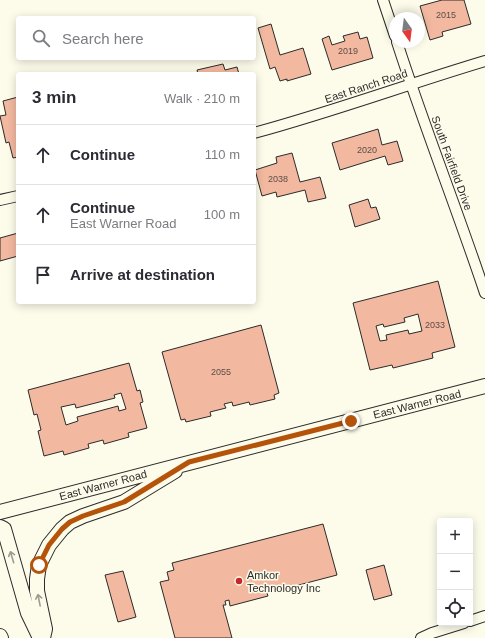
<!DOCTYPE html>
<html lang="en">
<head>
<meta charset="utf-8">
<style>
  :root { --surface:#fff; --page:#f2f2f3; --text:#2b2b33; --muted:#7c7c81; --line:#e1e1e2 }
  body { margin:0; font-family:Helvetica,sans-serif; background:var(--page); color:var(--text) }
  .controls { position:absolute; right:12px; bottom:12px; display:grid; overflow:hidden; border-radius:4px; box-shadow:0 2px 10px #0003 }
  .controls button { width:36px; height:36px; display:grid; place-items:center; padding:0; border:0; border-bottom:1px solid var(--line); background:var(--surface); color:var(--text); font:20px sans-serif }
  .compass { position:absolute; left:389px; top:12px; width:36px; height:36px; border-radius:50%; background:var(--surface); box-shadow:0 2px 10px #0003; rotate:166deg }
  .stop { position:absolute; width:12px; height:12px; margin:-9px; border:3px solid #b45309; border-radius:50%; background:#fff }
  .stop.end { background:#b45309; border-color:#fff; box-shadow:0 1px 4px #0008 }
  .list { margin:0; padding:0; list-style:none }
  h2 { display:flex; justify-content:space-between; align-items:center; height:52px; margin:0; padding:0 16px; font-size:17px }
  h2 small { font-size:13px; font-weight:400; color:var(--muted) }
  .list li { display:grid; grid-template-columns:26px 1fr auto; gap:12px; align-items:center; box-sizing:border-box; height:60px; padding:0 16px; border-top:1px solid var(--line) }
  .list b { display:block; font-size:15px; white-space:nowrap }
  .list p { margin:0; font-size:13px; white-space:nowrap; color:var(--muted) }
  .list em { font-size:13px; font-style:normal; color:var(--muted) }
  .icon { flex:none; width:22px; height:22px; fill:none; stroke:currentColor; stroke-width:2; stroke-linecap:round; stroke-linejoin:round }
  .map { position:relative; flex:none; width:485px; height:638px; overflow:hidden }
  .search { position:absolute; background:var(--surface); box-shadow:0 2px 10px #0003; left:16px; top:16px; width:240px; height:44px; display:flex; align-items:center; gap:10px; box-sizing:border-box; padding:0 14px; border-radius:4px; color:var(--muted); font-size:15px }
  .panel { position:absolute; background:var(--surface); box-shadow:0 2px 10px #0003; left:16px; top:72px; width:240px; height:232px; border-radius:4px }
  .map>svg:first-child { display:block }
  .building { fill:#f2b8a0; stroke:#2b2b2b; fill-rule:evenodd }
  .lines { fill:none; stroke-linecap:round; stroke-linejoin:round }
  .street-casing { stroke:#2b2b2b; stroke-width:12 }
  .secondary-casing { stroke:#2b2b2b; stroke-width:16 }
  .street { stroke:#fdfbea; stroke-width:10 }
  .secondary { stroke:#fdfbea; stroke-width:14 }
  .oneway { stroke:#9e9d94 }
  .route { stroke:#b45309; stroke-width:5 }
  .poi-dot { fill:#c62828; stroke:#fdfbea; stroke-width:1.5 }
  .labels { text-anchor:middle; stroke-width:3; stroke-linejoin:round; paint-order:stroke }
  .number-label { font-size:9px; fill:#5d4e48 }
  .street-label { font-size:11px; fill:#2b2b2b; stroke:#fdfbea }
  .poi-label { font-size:11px; fill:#2b2b2b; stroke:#fdfbea; text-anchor:start }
</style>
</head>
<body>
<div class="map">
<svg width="485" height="638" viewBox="0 0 485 638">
  <rect width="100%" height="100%" fill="#fdfbea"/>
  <!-- building -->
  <path class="building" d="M442,0h22l7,24 -29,8 1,4 -13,4 -10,-34z
    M271,24l9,31 23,-7 8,26 -24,7v-2l-7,2 -5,-14 -5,2 -12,-41z
    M358,32l2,7 7,-2 6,21 -41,12 -10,-31 7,-3 3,9 13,-4 -2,-5z
    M223,64l2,6 12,-3 2,7h-41l-1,-4z
    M18,97v60l-5,1 -4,-16 -3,1 -6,-27 6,-1 -3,-14z
    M378,129l4,16 15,-4 6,20 -15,4 -3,-9 -45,14 -8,-27z
    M292,153l8,29 20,-5 6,21 -18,4 -3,-12 -28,7 -1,-5 -14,4 -7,-26 22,-7 -1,-6z
    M368,199l3,9 5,-1 4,12 -25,8 -6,-22z
    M18,233v23l-18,5v-23z
    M438,281l17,66 -23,6 1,5 -40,10 -1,-3 -22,5 -17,-67zM418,314l4,17 -13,3 -1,-4 -22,5 1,5 -7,1 -4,-15 7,-2 1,3 21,-5 -1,-4z
    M261,325l18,68 -5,2 1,4 -25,6 -1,-3 -16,4 -1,-4 -8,2 2,4 -16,4 1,4 -25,6 -1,-3 -4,1 -19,-68z
    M129,363l8,28 3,-1 3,12 -3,1 7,25 -19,5 1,4 -25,7 -1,-4 -15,4 1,4 -25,7 -1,-4 -19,5 -6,-25 3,-1 -4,-16 -3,1 -6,-25zM121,393l5,16 -7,2 -1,-5 -41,11 1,4 -12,4 -5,-18 14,-3 1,4 39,-10 -1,-3z
    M323,524l14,51 -65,17 -1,-4 -5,2 2,6 -38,10 -1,-6 -4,1 1,4h-3l9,33h-57l-15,-56 9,-2 -2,-8 7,-2 -2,-7z
    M384,565l8,30 -18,5 -8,-30z
    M123,571l13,46 -18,5 -13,-47z"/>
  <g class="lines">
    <!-- street casing -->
    <g class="street-casing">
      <path id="street" d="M383,0l12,36
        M397,42c27,84 60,167 88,251
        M254,133c78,-21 154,-49 231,-72
        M0,200l18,-4
        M470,621l15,-5
        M421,638l11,-5 32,-10"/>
    </g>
    <!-- secondary casing -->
    <g class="secondary-casing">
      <path id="secondary" d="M0,512l485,-126
        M0,527l4,2 24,84 12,25
        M0,636l1,2
        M43,638l2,-9 -8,-38v-12l2,-14 10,-20 13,-16 8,-7 13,-6 41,-14 51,-31"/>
    </g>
    <!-- street -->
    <use href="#street" class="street"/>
    <!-- secondary -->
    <use href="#secondary" class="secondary"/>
  </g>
  <!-- one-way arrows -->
  <defs><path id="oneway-shaft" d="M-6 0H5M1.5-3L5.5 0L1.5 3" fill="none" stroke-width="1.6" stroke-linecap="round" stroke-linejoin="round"/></defs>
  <g class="oneway">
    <use href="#oneway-shaft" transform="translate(12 557) rotate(-106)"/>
    <use href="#oneway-shaft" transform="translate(39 600) rotate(-101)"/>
  </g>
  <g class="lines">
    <!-- route -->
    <path class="route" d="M39,565l10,-20 13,-16 8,-7 13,-6 41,-14 65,-40 162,-41"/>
  </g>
  <!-- markers -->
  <circle class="poi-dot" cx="239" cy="581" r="4"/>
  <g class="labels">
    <!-- number labels -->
    <g class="number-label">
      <text x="446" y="18">2015</text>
      <text x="348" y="54">2019</text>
      <text x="367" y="153">2020</text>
      <text x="278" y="182">2038</text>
      <text x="435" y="328">2033</text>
      <text x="221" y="375">2055</text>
    </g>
    <!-- street labels -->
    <g class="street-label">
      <text transform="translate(366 86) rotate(-18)" y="4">East Ranch Road</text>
      <text transform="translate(452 163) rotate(70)" y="4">South Fairfield Drive</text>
      <text transform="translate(417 404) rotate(-14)" y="4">East Warner Road</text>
      <text transform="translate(103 485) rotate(-15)" y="4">East Warner Road</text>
    </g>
    <!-- poi labels -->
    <g class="poi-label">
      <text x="247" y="579">Amkor<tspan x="247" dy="13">Technology Inc</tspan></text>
    </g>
  </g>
</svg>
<div class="controls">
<button>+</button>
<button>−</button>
<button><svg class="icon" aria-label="locate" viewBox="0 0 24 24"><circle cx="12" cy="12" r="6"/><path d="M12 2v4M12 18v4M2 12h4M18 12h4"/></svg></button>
</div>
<svg class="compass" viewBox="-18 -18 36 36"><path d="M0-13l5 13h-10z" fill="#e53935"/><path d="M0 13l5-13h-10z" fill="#7c7c81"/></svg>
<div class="stop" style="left:39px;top:565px"></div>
<div class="stop end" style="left:351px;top:421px"></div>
<div class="search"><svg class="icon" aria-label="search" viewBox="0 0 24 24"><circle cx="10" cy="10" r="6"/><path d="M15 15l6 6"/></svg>Search here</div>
<section class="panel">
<h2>3 min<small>Walk · 210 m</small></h2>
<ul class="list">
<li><svg class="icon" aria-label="ahead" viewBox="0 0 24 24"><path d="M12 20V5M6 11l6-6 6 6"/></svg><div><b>Continue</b></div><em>110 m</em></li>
<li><svg class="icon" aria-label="ahead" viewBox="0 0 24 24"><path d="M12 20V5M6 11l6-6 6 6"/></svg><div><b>Continue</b><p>East Warner Road</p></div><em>100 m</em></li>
<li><svg class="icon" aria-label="arrive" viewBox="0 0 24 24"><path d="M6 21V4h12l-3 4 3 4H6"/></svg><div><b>Arrive at destination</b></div></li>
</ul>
</section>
</div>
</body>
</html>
